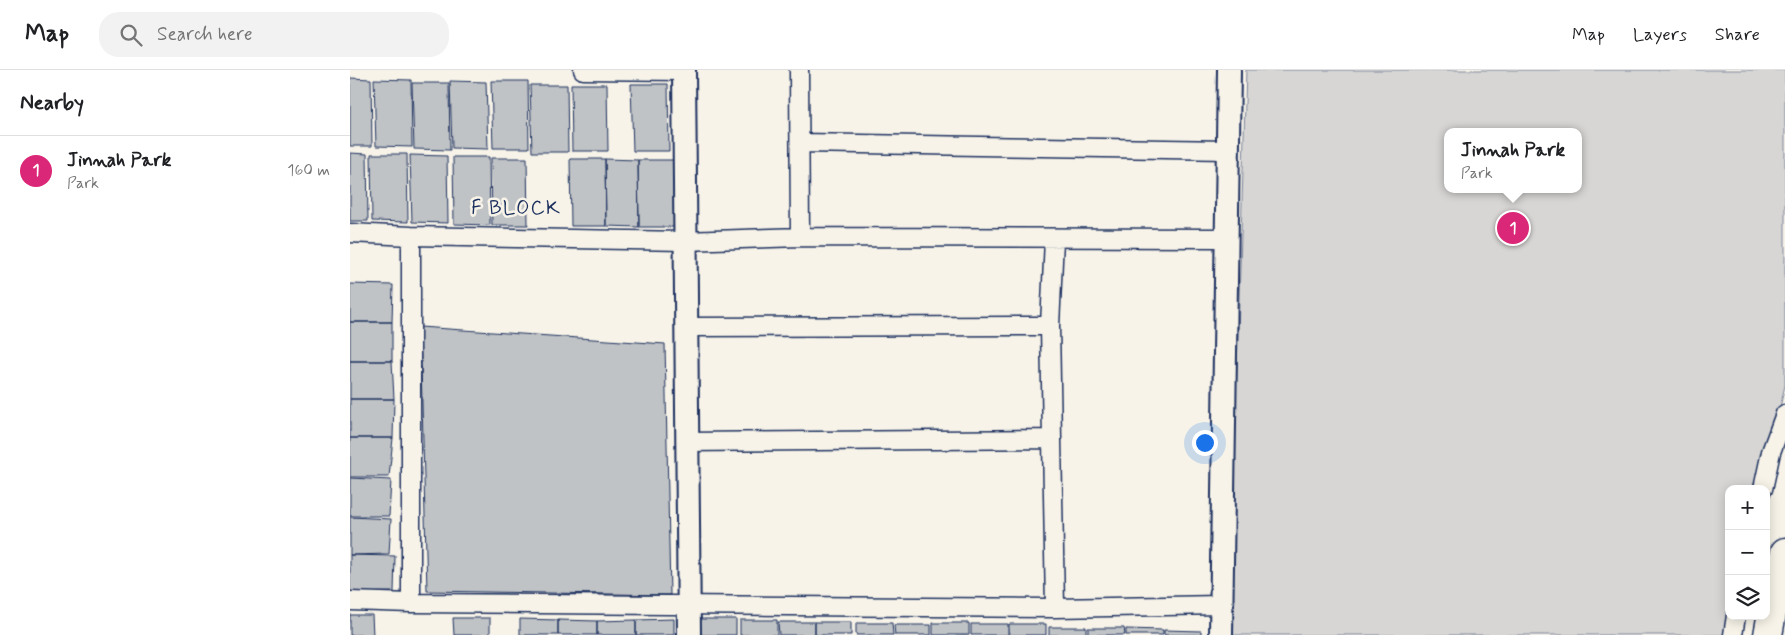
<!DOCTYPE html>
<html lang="en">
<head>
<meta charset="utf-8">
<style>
  :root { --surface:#fff; --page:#f2f2f2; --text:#202124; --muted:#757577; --line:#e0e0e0; --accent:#db2777 }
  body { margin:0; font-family:Mynerve,sans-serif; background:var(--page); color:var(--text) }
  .controls { position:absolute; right:15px; bottom:15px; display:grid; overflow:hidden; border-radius:10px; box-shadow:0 2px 12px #0003 }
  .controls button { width:45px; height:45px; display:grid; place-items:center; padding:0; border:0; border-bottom:1px solid var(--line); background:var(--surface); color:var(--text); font:25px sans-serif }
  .you { position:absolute; left:854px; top:372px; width:18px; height:18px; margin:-12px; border:4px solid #fff; border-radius:50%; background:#1a73e8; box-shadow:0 0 0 8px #1a73e833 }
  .badge { display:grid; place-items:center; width:32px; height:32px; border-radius:50%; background:var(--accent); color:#fff; font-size:16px; font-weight:700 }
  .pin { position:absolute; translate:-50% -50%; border:2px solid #fff; box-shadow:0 1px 5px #0006 }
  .popup { position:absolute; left:1094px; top:58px; width:138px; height:65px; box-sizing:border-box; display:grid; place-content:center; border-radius:10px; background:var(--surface); filter:drop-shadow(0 1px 4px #0005); font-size:16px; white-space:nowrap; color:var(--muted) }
  .popup b { font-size:19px; color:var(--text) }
  .popup::after { content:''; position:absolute; left:50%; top:100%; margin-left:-10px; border:10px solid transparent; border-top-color:var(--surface) }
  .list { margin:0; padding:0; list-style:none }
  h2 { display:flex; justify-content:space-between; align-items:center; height:65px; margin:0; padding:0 20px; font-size:21px }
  h2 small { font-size:16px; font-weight:400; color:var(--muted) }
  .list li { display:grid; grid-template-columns:32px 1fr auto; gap:15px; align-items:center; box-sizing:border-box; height:70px; padding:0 20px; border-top:1px solid var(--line) }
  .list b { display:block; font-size:19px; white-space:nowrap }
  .list p { margin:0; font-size:16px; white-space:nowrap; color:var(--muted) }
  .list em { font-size:16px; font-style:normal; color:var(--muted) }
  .icon { flex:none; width:28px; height:28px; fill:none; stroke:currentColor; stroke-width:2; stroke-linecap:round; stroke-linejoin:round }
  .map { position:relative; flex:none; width:1435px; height:565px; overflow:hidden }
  header { display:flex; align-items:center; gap:30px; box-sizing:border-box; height:70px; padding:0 25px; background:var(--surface); border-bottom:1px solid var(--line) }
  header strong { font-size:24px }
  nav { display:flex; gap:28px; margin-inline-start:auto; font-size:18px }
  .search { width:350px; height:45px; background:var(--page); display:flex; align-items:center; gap:12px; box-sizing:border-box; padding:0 18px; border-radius:20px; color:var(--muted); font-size:19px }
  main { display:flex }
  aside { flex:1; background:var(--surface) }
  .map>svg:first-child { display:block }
  .green { fill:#d7d6d4; stroke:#798299; fill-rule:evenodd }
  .building { fill:#c0c3c5; stroke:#1b2f5e }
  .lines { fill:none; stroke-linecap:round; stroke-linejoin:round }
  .minor-casing { stroke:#1b2f5e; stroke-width:21 }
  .tertiary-casing { stroke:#1b2f5e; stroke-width:26 }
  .primary-casing { stroke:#1b2f5e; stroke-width:31 }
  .minor { stroke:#f7f3e8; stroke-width:18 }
  .tertiary { stroke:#f7f3e8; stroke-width:22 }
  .primary { stroke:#f7f3e8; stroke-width:28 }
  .labels { text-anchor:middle; stroke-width:5; stroke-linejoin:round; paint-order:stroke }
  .quarter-label { font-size:20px; letter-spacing:1px; fill:#1b2f5e; stroke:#f7f3e8 }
</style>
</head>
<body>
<header>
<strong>Map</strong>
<div class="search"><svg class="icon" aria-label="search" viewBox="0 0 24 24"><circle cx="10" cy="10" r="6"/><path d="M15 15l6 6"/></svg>Search here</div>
<nav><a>Map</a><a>Layers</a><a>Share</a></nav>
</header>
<main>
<aside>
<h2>Nearby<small></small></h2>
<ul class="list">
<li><span class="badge">1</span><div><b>Jinnah Park</b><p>Park</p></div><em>160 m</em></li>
</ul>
</aside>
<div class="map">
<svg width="1435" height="565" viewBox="0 0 1435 565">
  <rect width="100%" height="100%" fill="#f7f3e8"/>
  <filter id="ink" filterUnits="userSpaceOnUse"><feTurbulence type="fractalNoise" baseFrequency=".02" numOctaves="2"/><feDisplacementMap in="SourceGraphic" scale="10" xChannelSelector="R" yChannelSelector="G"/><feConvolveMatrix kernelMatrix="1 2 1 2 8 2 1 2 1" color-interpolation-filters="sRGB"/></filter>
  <g filter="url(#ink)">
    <!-- green -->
    <path class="green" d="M896,0h539v315l-23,104h-33v127l-3,19h-497zM1098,62h130v57h-130z"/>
    <!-- building -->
    <path class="building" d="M0,8l21,1 1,67h-22z
      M24,9l37,1 1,67 -36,-1z
      M100,11l36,1 2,67 -36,-1z
      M141,11h37l1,67h-36z
      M62,13h37l1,67 -36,-1z
      M221,14h36l1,67h-36z
      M281,14h37l1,67h-36z
      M180,15h37l1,67h-36z
      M0,83l17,1 1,67h-18z
      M21,84h36l1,68 -36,-1z
      M60,85l37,1 1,67 -36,-1z
      M103,87h36l1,68 -36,-1z
      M141,88h36l1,67h-36z
      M220,89h35l1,67h-35z
      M255,89l33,1 1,67 -33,-1z
      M288,90h35l1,67h-35z
      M0,214l43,1 -1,37h-42z
      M0,252h42v39h-42z
      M70,257l245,17 5,251 -243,-4z
      M0,291h42l2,38h-44z
      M0,329h44l-1,39h-43z
      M0,368h43l-4,39h-39z
      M0,408l41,2 -2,36h-39z
      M0,447l41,2 -2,35 -39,1z
      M0,485l45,1 -1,36 -44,1z
      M0,545h22l1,20h-23z
      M103,548h37v17h-36z
      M170,549l38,1v15h-38z
      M324,549v16h-38v-15z
      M350,549h36v16h-36z
      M208,550l39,1v14h-39z
      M286,550v15h-39v-14z
      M390,550h37v15h-37z
      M428,552h37v13h-36z
      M465,552h36v13h-36z
      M506,553h36l1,12h-37z
      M583,553h36v12h-36z
      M621,554h37v11h-37z
      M659,554h37v11h-37z
      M544,555h37v10h-36z
      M699,557h37v8h-37z
      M738,558h36l1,7h-37z
      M776,559l37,1v5h-37z
      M814,560l37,1v4h-37z"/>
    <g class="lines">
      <!-- minor casing -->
      <g class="minor-casing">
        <path id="minor" d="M233,0l101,1
          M449,0l1,167
          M451,73l427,7
          M0,163l61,3 274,5 115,-4 427,1
          M61,166v367
          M704,169l-4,87 5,282
          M336,257l364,-1
          M337,372l365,-3
          M1413,419l8,-37 14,-38
          M0,531l61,2 644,5 166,-3
          M1383,565l3,-19"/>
      </g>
      <!-- tertiary casing -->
      <g class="tertiary-casing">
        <path id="tertiary" d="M334,0l5,565
          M871,565l8,-565"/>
      </g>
      <!-- primary casing -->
      <g class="primary-casing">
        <path id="primary" d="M1418,565l4,-22 13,-61"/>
      </g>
      <!-- minor -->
      <use href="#minor" class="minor"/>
      <!-- tertiary -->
      <use href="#tertiary" class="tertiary"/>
      <!-- primary -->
      <use href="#primary" class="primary"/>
    </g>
  </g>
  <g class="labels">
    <!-- quarter labels -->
    <g class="quarter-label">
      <text x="166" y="144">F BLOCK</text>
    </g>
  </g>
</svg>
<div class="controls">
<button>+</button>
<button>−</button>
<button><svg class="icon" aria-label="layers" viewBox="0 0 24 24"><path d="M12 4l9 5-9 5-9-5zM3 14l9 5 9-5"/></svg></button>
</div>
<div class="you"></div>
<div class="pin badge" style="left:1163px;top:158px">1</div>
<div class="popup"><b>Jinnah Park</b>Park</div>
</div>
</main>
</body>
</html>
